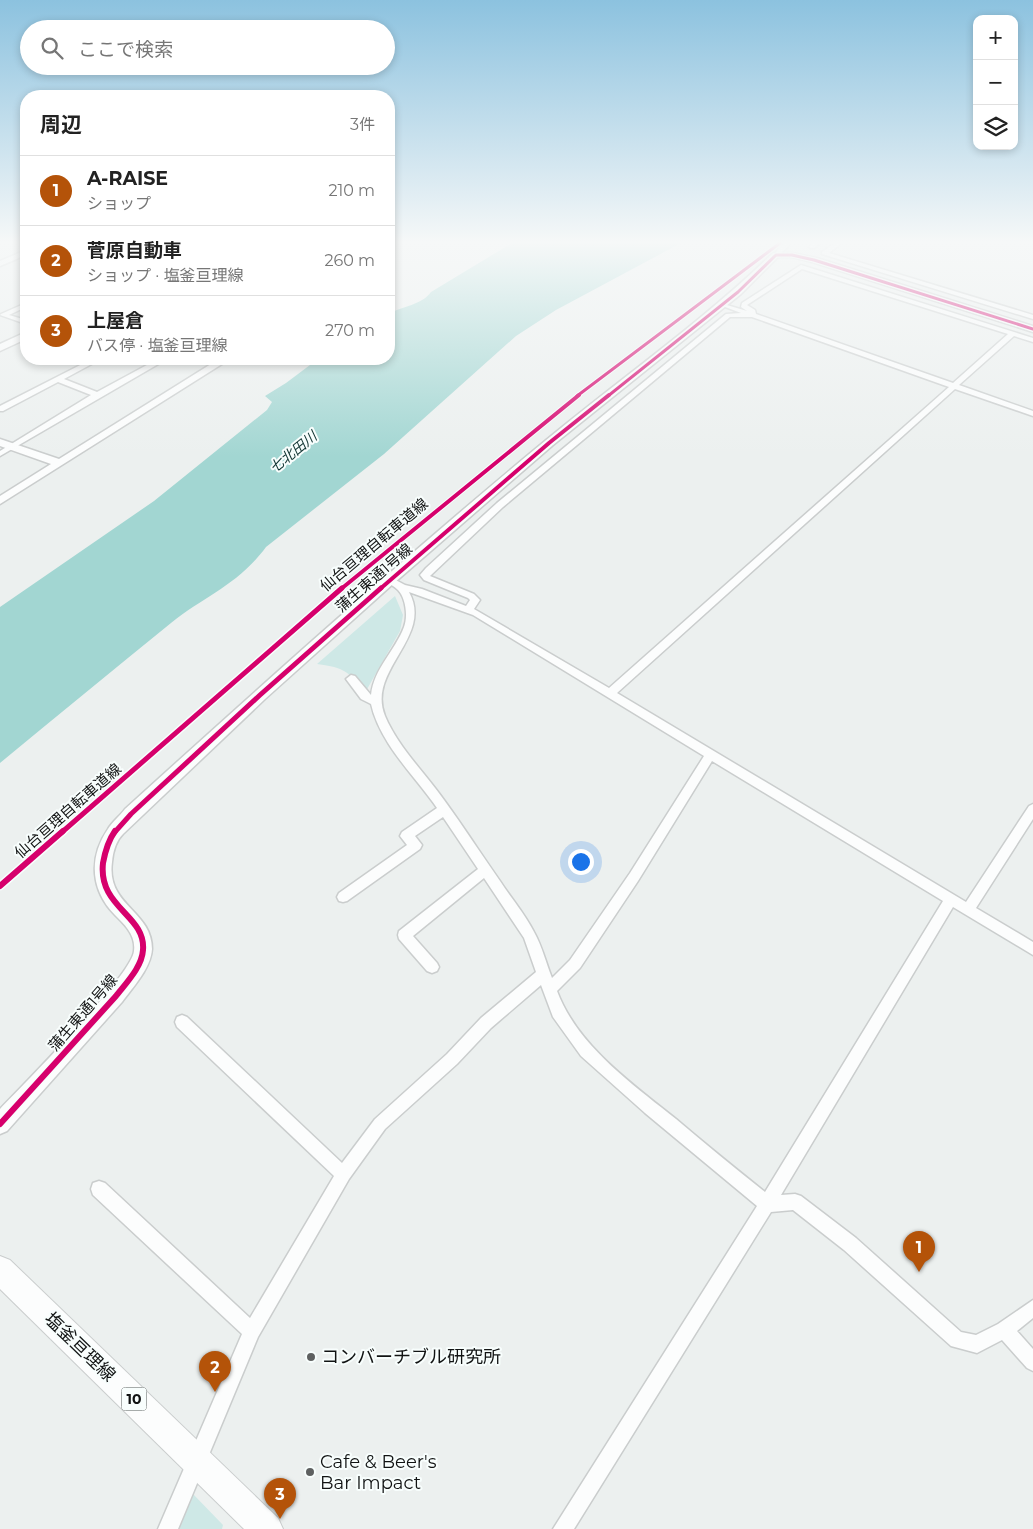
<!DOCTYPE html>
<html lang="ja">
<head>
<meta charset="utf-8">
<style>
  :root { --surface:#fff; --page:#f2f2f2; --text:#222; --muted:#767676; --line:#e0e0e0; --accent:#b45309 }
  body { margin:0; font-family:Montserrat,"Noto Sans JP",sans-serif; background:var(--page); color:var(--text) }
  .controls { position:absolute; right:15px; top:15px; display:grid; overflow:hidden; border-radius:10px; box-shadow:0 2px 8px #0003 }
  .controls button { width:45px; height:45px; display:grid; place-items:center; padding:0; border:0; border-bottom:1px solid var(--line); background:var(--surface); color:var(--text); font:25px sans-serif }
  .you { position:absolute; left:580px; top:861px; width:18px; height:18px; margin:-12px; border:4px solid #fff; border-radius:50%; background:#1a73e8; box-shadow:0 0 0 8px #1a73e833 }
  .badge { display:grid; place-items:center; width:32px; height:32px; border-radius:50%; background:var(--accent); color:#fff; font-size:16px; font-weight:700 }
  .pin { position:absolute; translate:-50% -41px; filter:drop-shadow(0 1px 2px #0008) }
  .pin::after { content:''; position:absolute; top:26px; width:18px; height:15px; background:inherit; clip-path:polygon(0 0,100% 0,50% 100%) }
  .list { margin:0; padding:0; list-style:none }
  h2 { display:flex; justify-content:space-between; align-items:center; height:65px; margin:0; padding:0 20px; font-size:21px }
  h2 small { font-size:16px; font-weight:400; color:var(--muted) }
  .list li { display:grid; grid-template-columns:32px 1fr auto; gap:15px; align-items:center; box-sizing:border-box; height:70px; padding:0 20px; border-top:1px solid var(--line) }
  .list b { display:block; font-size:19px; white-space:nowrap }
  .list p { margin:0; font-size:16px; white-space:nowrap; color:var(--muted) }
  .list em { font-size:16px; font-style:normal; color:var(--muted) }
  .icon { flex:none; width:28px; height:28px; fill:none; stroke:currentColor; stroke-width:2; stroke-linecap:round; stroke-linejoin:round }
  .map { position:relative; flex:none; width:1033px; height:1529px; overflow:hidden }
  .search { position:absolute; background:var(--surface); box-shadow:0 2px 8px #0003; left:20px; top:20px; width:375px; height:55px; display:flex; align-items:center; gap:12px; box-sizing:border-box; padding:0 18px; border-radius:28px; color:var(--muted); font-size:19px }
  .panel { position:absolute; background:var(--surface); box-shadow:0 2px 8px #0003; left:20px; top:90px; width:375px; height:275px; border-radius:20px }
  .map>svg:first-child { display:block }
  .green { fill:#cee8e6 }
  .water { fill:#a2d6d2 }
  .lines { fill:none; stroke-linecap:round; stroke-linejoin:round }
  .minor-casing { stroke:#cacdcd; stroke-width:3 }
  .tertiary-casing { stroke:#cacdcd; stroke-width:3 }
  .secondary-casing { stroke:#cacdcd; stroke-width:3 }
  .primary-casing { stroke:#cacdcd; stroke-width:2 }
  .minor { fill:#fcfdfd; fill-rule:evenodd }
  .tertiary { fill:#fcfdfd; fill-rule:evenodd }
  .secondary { fill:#fcfdfd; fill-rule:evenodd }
  .primary { fill:#fcfdfd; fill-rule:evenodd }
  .cycleway-far3-casing { stroke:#f8fefd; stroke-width:5 }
  .cycleway-far2-casing { stroke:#f8fefd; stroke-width:6 }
  .cycleway-far1-casing { stroke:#f8fefd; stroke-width:8 }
  .cycleway-casing { stroke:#f8fefd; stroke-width:9 }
  .cycleway-far3 { stroke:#d6006c; stroke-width:3 }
  .cycleway-far2 { stroke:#d6006c; stroke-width:4 }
  .cycleway-far1 { stroke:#d6006c; stroke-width:5 }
  .cycleway { stroke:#d6006c; stroke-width:6 }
  .poi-dot { fill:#5e6060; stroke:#f8fefd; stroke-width:2 }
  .labels { text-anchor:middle; stroke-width:4; stroke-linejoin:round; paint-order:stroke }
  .far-water-label { font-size:14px; font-style:italic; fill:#103331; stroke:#f8fefd }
  .shield { fill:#f8fefd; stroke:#565a59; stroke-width:1 }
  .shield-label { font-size:14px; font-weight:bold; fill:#111313 }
  .street-label { font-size:15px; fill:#111313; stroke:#f8fefd }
  .near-street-label { font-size:18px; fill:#111313; stroke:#f8fefd }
  .near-poi-label { font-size:18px; fill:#111313; stroke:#f8fefd; text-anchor:start }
</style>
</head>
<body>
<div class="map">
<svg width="1033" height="1529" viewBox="0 0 1033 1529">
  <rect width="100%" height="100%" fill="#ecf0ef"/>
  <!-- green -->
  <path class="green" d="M395,596l8,19 -3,16 -34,60c-20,-20 -20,-23 -49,-27z
    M193,1494l30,31 -1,4h-44z"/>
  <!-- water -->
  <path class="water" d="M512,243h169l-125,67 -40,26 -132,118 -118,93c-28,38 -60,48 -95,76 -57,46 -114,93 -171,140v-156l154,-106 113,-91 5,-8 -7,-6 21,-13 32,-24h71v-45c13,-8 33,-9 42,-22z"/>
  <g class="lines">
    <!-- minor casing -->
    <g class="minor-casing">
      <path id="minor" d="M784,243h7l-13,13h-4l5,-9z
        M813,243h7l-6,5h-4l-1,-1z
        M835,243h7l-13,10 204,62v4l-211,-65v-2z
        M801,265l232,73v4l-19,-6 -55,49 74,26v5l-78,-27 -338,304 349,209 63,-96 4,-2v15l-57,89 57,34v13l-80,-48 -172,288 14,-1 6,2 55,42 105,94 15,3 22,-11 35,-24v18l-16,13 16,18v22l-6,-3 -25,-28 -25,13 -26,-7 -107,-96 -51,-40 -22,2 -197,317h-21l204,-323 -112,-93 -64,-57 -28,-39 -12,-32 -50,43 -34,36 -72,65 -36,50 -91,158 -80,192h-20l84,-195 -149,-139 -2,-6 2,-6 6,-2 6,2 145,135 84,-142 -157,-149 -2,-5 2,-5 5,-2 5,2 155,146 33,-44 72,-65 34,-36 55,-46 -12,-34 -40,-60 -71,58 24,27 2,4 -2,4 -5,2 -5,-2 -28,-32 -1,-4 1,-4 79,-62 -35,-52 -28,19 7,9 -2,4 -73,52 -4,1 -4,-1 -2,-4 2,-4 68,-48 -7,-9 2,-4 35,-24c-22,-32 -57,-64 -66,-104l-10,-5 -15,-20 5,-4 4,1 16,19c3,-27 24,-44 33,-68 4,-10 2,-29 -6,-37 -4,-4 -9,-6 -13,-10l5,-3 15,8 17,4 44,17 4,-6 -2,-2 -44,-18 -4,-5 6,-7 71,-65 229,-189 15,-1 -21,-8v-2l27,8 -6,-4 1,-4zM802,269l206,65 -55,49 -197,-69 -1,-4 -8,-5zM730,317h22l197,70 -340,301 -135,-79 6,-9 -6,-6 -44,-18 73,-69zM409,592l64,23 231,141 -74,117 -60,87 -18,18c-6,-15 -10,-32 -18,-46 -9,-18 -23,-34 -34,-51 -19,-27 -37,-55 -56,-81 -19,-27 -46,-53 -59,-84 -19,-46 49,-79 24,-124zM712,761l231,140 -178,291c-30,-24 -60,-48 -89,-73 -44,-35 -99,-74 -119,-128l23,-23 58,-87z
        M26,303v4l-17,8 17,5v4l-26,-9 1,-1z
        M92,359h9l-37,20 33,13 61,-33h9l-167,97v-5l91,-56 -33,-13 -55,29h-3v-5z"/>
    </g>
    <!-- tertiary casing -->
    <g class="tertiary-casing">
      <path id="tertiary" d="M26,250v5l-26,11v-5z
        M773,253h19l25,5 216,68v6l-221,-70 -20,-5h-14l-37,37 -188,151 -159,138 -129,116 -142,135c-7,7 -10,17 -11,28 -6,44 40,48 40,87 -1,19 -19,38 -30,53l-115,129 -7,3v-25c23,-24 132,-134 134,-158 2,-16 -9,-26 -19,-36 -24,-24 -27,-57 -7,-86 4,-7 12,-13 17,-20 138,-125 276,-249 420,-368 76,-63 157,-119 228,-188z
        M219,359h11l-230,145v-8l51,-32 -51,-18v-7l59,20z"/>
    </g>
    <!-- secondary casing -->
    <g class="secondary-casing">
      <path id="secondary" d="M26,332v7l-26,12v-7z"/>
    </g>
    <!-- primary casing -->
    <g class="primary-casing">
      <path id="primary" d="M0,1256l10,4 268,258 5,11h-39l-244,-240z"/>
    </g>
    <!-- minor -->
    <use href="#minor" class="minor"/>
    <!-- tertiary -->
    <use href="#tertiary" class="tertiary"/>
    <!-- secondary -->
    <use href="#secondary" class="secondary"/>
    <!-- primary -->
    <use href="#primary" class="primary"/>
    <!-- cycleway-far3 casing -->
    <g class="cycleway-far3-casing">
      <path id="cycleway-far3" d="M577,396l203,-153
        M608,396l130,-104 38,-37h16l22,5 219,69"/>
    </g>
    <!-- cycleway-far2 casing -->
    <g class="cycleway-far2-casing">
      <path id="cycleway-far2" d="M341,589l238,-194
        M380,589l169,-146 60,-48"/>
    </g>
    <!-- cycleway-far1 casing -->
    <g class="cycleway-far1-casing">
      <path id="cycleway-far1" d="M61,833l281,-245
        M114,833l17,-19 129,-119 121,-107"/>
    </g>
    <!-- cycleway casing -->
    <g class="cycleway-casing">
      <path id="cycleway" d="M0,886l63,-55
        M0,1124l116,-128c10,-13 26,-29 27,-46 3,-35 -45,-42 -40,-87 2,-11 5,-22 12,-32"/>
    </g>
    <!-- cycleway-far3 -->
    <use href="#cycleway-far3" class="cycleway-far3"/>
    <!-- cycleway-far2 -->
    <use href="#cycleway-far2" class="cycleway-far2"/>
    <!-- cycleway-far1 -->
    <use href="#cycleway-far1" class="cycleway-far1"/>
    <!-- cycleway -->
    <use href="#cycleway" class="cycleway"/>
  </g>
  <!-- sky -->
  <linearGradient id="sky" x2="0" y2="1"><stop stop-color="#8cc2df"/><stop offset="0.53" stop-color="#f6f8f8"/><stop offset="1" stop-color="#f6f8f8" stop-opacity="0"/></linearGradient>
  <rect width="1033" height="457" fill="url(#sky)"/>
  <!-- markers -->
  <g class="poi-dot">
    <circle cx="311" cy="1357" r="5"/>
    <circle cx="310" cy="1472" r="5"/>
  </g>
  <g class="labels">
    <!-- far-water labels -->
    <g class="far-water-label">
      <text transform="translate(293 452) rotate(-39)" y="5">七北田川</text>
    </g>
    <!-- shield labels -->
    <rect class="shield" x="121.5" y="1387.5" width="25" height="23" rx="4"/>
    <g class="shield-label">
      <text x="134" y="1404">10</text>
    </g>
    <!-- street labels -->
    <g class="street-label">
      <text transform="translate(374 545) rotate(-40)" y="5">仙台亘理自転車道線</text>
      <text transform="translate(374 578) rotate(-41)" y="5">蒲生東通1号線</text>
      <text transform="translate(68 811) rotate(-41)" y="5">仙台亘理自転車道線</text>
      <text transform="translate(83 1013) rotate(-49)" y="5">蒲生東通1号線</text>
    </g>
    <!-- near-street labels -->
    <g class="near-street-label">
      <text transform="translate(80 1347) rotate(44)" y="6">塩釜亘理線</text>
    </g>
    <!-- near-poi labels -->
    <g class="near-poi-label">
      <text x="321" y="1363">コンバーチブル研究所</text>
      <text x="320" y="1468">Cafe &amp; Beer's<tspan x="320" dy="21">Bar Impact</tspan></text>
    </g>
  </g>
</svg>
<div class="controls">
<button>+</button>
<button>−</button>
<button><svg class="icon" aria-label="layers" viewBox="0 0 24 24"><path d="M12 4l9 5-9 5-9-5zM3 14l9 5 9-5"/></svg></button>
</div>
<div class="you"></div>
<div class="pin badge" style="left:919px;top:1272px">1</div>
<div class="pin badge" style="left:215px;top:1392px">2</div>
<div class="pin badge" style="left:280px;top:1519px">3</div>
<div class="search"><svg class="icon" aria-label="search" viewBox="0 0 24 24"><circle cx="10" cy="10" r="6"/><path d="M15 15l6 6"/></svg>ここで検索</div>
<section class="panel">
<h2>周辺<small>3件</small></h2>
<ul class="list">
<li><span class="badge">1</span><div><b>A-RAISE</b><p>ショップ</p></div><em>210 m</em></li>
<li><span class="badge">2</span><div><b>菅原自動車</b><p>ショップ · 塩釜亘理線</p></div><em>260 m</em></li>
<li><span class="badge">3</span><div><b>上屋倉</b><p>バス停 · 塩釜亘理線</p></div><em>270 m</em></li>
</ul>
</section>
</div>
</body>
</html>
